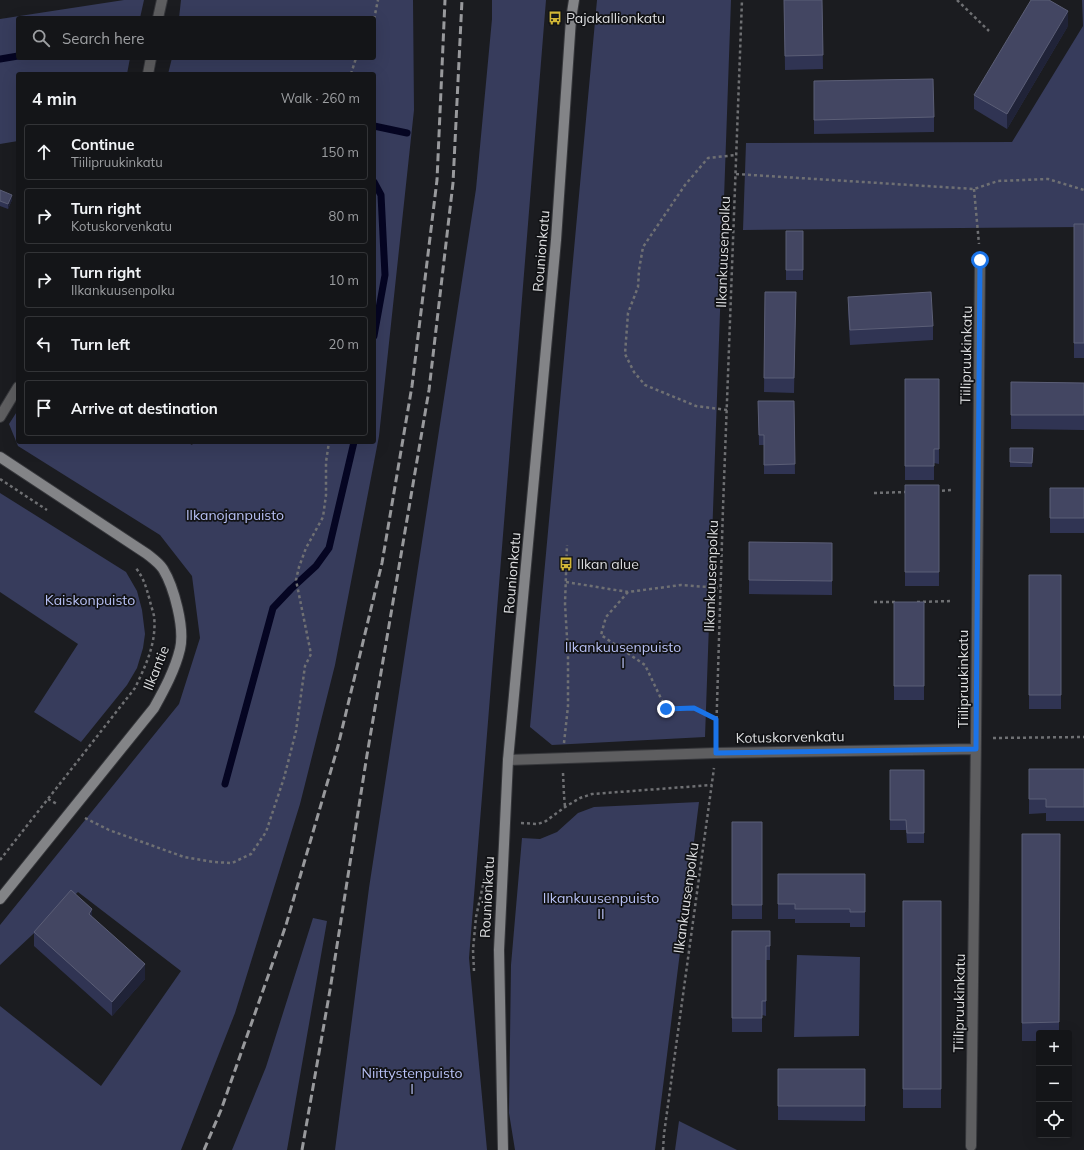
<!DOCTYPE html>
<html lang="en">
<head>
<meta charset="utf-8">
<style>
  :root { --surface:#141518; --page:#212225; --text:#f1f3f6; --muted:#9d9fa2; --line:#333437 }
  body { margin:0; font-family:Mulish,sans-serif; background:var(--page); color:var(--text) }
  .controls { position:absolute; right:12px; bottom:12px; display:grid; overflow:hidden; border-radius:4px; box-shadow:0 4px 16px #0002 }
  .controls button { width:36px; height:36px; display:grid; place-items:center; padding:0; border:0; border-bottom:1px solid var(--line); background:var(--surface); color:var(--text); font:20px sans-serif }
  .stop { position:absolute; width:12px; height:12px; margin:-9px; border:3px solid #1a73e8; border-radius:50%; background:#fff }
  .stop.end { background:#1a73e8; border-color:#fff; box-shadow:0 1px 4px #0008 }
  .list { margin:0; padding:0; list-style:none }
  h2 { display:flex; justify-content:space-between; align-items:center; height:52px; margin:0; padding:0 16px; font-size:17px }
  h2 small { font-size:13px; font-weight:400; color:var(--muted) }
  .list li { display:grid; grid-template-columns:26px 1fr auto; gap:12px; align-items:center; box-sizing:border-box; height:56px; margin:0 8px 8px; padding:0 8px; border:1px solid var(--line); border-radius:4px }
  .list b { display:block; font-size:15px; white-space:nowrap }
  .list p { margin:0; font-size:13px; white-space:nowrap; color:var(--muted) }
  .list em { font-size:13px; font-style:normal; color:var(--muted) }
  .icon { flex:none; width:22px; height:22px; fill:none; stroke:currentColor; stroke-width:2; stroke-linecap:round; stroke-linejoin:round }
  .map { position:relative; flex:none; width:1084px; height:1150px; overflow:hidden }
  .search { position:absolute; background:var(--surface); box-shadow:0 4px 16px #0002; left:16px; top:16px; width:360px; height:44px; display:flex; align-items:center; gap:10px; box-sizing:border-box; padding:0 14px; border-radius:4px; color:var(--muted); font-size:15px }
  .panel { position:absolute; background:var(--surface); box-shadow:0 4px 16px #0002; left:16px; top:72px; width:360px; height:372px; border-radius:4px }
  .map>svg:first-child { display:block }
  .green { fill:#373c5c }
  .lines { fill:none; stroke-linecap:round; stroke-linejoin:round }
  .stream { stroke:#050522; stroke-width:7 }
  .minor-casing { stroke:#36373b; stroke-width:12 }
  .secondary-casing { stroke:#36373b; stroke-width:12 }
  .path { stroke:#6f7073; stroke-width:2.5; stroke-dasharray:3 3; stroke-linecap:butt }
  .minor { stroke:#5e5e60; stroke-width:10 }
  .secondary { stroke:#838487; stroke-width:10 }
  .rail { stroke:#98999c; stroke-width:3; stroke-dasharray:8 4; stroke-linecap:butt }
  .wall { fill:#303453 }
  .shaded-wall { fill:#202338 }
  .building { fill:#434662; stroke:#5b5e76 }
  .route { stroke:#1a73e8; stroke-width:5 }
  .labels { text-anchor:middle; stroke-width:3.5; stroke-linejoin:round; paint-order:stroke }
  .poi-label { font-size:14px; fill:#dddee0; stroke:#121316; text-anchor:start }
  .street-label { font-size:14px; fill:#dddee0; stroke:#121316 }
  .park-label { font-size:14px; fill:#b8c1f5; stroke:#121316 }
</style>
</head>
<body>
<div class="map">
<svg width="1084" height="1150" viewBox="0 0 1084 1150">
  <rect width="100%" height="100%" fill="#1b1c20"/>
  <!-- green -->
  <path class="green" d="M124,0h20l-4,18h-122v40h112l-3,16h-109v67l-18,3v-125z
    M181,0h232l1,110 -35,326 -44,229 -35,139 -65,209 -54,137h-181v-144l101,80 80,-115 -103,-79 -78,73v-40l179,-221 21,-66 -8,-62 -32,-41 -142,-89 -9,-22 9,-14v32h169l5,3 2,-3h180v-368h-206l4,-16h202v-40h-195z
    M492,0h54l-77,958 18,192h-152l34,-262 107,-699 16,-170z
    M597,0h134l-26,737 -153,8 -22,-18z
    M1082,0h2v227l-341,3 3,-87 266,-1 71,-116z
    M0,493l126,79 11,19 5,19 3,24 -2,14 -6,20 -10,17 -46,57 -47,-30 44,-68 -78,-52z
    M699,802l-44,348h-140l-6,-37 2,-148 11,-127 18,1 17,-7 21,-19 16,-6z
    M313,918l14,3 -40,229h-55l34,-83z
    M797,955l63,2 -1,79 -65,1z
    M679,1121l58,29h-62z"/>
  <g class="lines">
    <!-- stream -->
    <path class="stream" d="M0,59l18,-3
      M374,126l33,7
      M374,182l7,13 4,80 -11,61
      M225,784l48,-176 18,-19 25,-23 13,-18 25,-106"/>
    <!-- minor casing -->
    <g class="minor-casing">
      <path id="minor" d="M158,18l4,-18
        M148,74l3,-16
        M0,417l18,-30
        M508,760l208,-7 260,-4
        M971,1146l5,-408 4,-478"/>
    </g>
    <!-- secondary casing -->
    <g class="secondary-casing">
      <path id="secondary" d="M0,457l147,97c5,4 12,9 16,15 11,18 22,59 17,80 -5,21 -16,41 -26,59l-154,191
        M503,1150l-4,-200 9,-190 48,-520 15,-221 3,-19"/>
    </g>
    <!-- path -->
    <path class="path" d="M957,0l32,31
      M374,19l4,-19
      M351,74l5,-16
      M736,174l238,15 24,-8 50,-2 36,11
      M974,189l5,55
      M727,410l-31,-4 -51,-21 -11,-13 -9,-18 3,-41 10,-26 1,-17 4,-23 42,-62 23,-27 28,-3
      M0,479l47,31
      M936,491l17,-1
      M874,493l33,-1
      M566,582l62,10 53,-7 40,3
      M628,592l-22,25 -5,18 44,30 21,44 28,-1 22,11
      M874,602h22
      M917,602l35,-1
      M716,737l7,-229 19,-508
      M993,738l91,-1
      M564,743l4,-37v-52l-3,-50 2,-59
      M563,773l1,22 1,12
      M48,799l9,5
      M85,818l24,12 75,27 30,5 18,1 19,-9 15,-22 18,-54 12,-47 9,-65 6,-12 -15,-74 3,-13 7,-19 17,-31 3,-22v-33l3,-20
      M521,823l17,1 8,-3 19,-14 15,-9 12,-4 120,-9
      M0,860l135,-172c11,-23 22,-46 19,-72 -1,-5 -3,-10 -4,-15 -4,-14 -6,-23 -15,-34
      M474,971l-1,-21 3,-33 9,-41
      M663,1150l1,-16 50,-366"/>
    <!-- minor -->
    <use href="#minor" class="minor"/>
    <!-- secondary -->
    <use href="#secondary" class="secondary"/>
    <!-- rail -->
    <path class="rail" d="M204,1150l17,-40 65,-185 52,-179 44,-183 30,-177 25,-206 8,-180
      M302,1150l28,-160 37,-235 62,-365 24,-207 9,-183"/>
  </g>
  <!-- wall -->
  <path class="wall" d="M784,0h38l1,69 -38,1z
    M1068,26l-61,103 -33,-20v-14z
    M814,81l120,36v15l-120,2z
    M0,190l12,10 -4,9 -8,-3z
    M1074,224h10v134h-10z
    M786,231h17v49h-17z
    M765,292h31l-2,101 -30,-1z
    M848,297l85,29v14l-83,5 -2,-34z
    M905,379h34v85l-5,-1v17h-29z
    M1011,382l73,1v47l-73,-1z
    M758,401h36l1,73h-31v-29h-5z
    M1010,448h23l-1,19h-22z
    M905,485h34v101h-34z
    M1050,488h34v45h-34z
    M749,542l83,1v52l-83,-1z
    M1029,575h32v134h-32z
    M894,602h30v98h-30z
    M1029,769h55v52h-38v-8l-17,1z
    M890,770h34v73h-17l-1,-13h-16z
    M732,822h30v97h-30z
    M1022,834h38l-1,199h-20v8h-17z
    M778,874h87v53h-15v-4h-55v-4h-17z
    M903,901h38v207h-38z
    M92,917l53,62 -33,37 -78,-70v-14z
    M732,931h38v29h-4v56l-4,-1v17h-30z
    M778,1069h87v52l-87,-1z"/>
  <!-- shaded-wall -->
  <path class="shaded-wall" d="M1068,11v15l-61,103v-15z
    M12,195v5l-4,9v-5z
    M92,909v15l-3,-10z
    M145,964v15l-33,37v-14z"/>
  <!-- building -->
  <path class="building" d="M784,0h38l1,55 -38,1z
    M1031,0h18l19,11 -61,103 -33,-19z
    M933,79l1,38 -120,3v-39z
    M0,190l12,5 -4,9 -8,-3z
    M1074,224h10v119h-10z
    M786,231h17v39h-17z
    M765,292h31l-2,86h-30z
    M931,292l2,34 -83,4 -2,-33z
    M905,379h34v70h-5v17h-29z
    M1011,382l73,1v32h-73z
    M758,401h36l1,63 -31,1v-30h-5z
    M1010,448h23l-1,15 -22,-1z
    M905,485h34v87h-34z
    M1050,488h34v30h-34z
    M749,542l83,1v38l-83,-1z
    M1029,575h32v120h-32z
    M894,602h30v84h-30z
    M1029,769h55v38h-38v-8h-17z
    M890,770h34v63h-17l-1,-13h-16z
    M732,822h30v83h-30z
    M1022,834h38l-1,188 -37,1z
    M778,874h87v38h-15v-3h-55v-5h-17z
    M71,890l21,19 -3,5 56,50 -33,38 -78,-70z
    M903,901h38v188h-38z
    M732,931h38v15h-4v55h-4v17h-30z
    M778,1069h87v37h-87z"/>
  <g class="lines">
    <!-- route -->
    <path class="route" d="M666,709l28,-1 22,11v34l260,-4 4,-489"/>
  </g>
  <!-- icons -->
  <defs>
    <g id="bus-bare" transform="scale(1.08)"><path d="M-5-6H5V4H4V6H2V4H-2V6H-4V4H-5ZM-3.5-4V0h7V-4ZM-3.5 1.2v1.5H-2V1.2ZM2 1.2v1.5H3.5V1.2Z" fill="#d2b736" stroke="#121316" stroke-width="2.5" paint-order="stroke"/></g>
  </defs>
  <g fill-rule="evenodd">
    <use href="#bus-bare" x="555" y="18"/>
    <use href="#bus-bare" x="566" y="564"/>
  </g>
  <g class="labels">
    <!-- poi labels -->
    <g class="poi-label">
      <text x="566" y="23">Pajakallionkatu</text>
      <text x="577" y="569">Ilkan alue</text>
    </g>
    <!-- street labels -->
    <g class="street-label">
      <text transform="translate(541 251) rotate(-85)" y="5">Rounionkatu</text>
      <text transform="translate(723 252) rotate(-88)" y="5">Ilkankuusenpolku</text>
      <text transform="translate(966 355) rotate(-89)" y="5">Tiilipruukinkatu</text>
      <text transform="translate(512 573) rotate(-85)" y="5">Rounionkatu</text>
      <text transform="translate(711 576) rotate(-88)" y="5">Ilkankuusenpolku</text>
      <text transform="translate(156 668) rotate(-68)" y="5">Ilkantie</text>
      <text transform="translate(963 679) rotate(-90)" y="5">Tiilipruukinkatu</text>
      <text transform="translate(790 737) rotate(-1)" y="5">Kotuskorvenkatu</text>
      <text transform="translate(487 897) rotate(-87)" y="5">Rounionkatu</text>
      <text transform="translate(686 898) rotate(-82)" y="5">Ilkankuusenpolku</text>
      <text transform="translate(959 1003) rotate(-89)" y="5">Tiilipruukinkatu</text>
    </g>
    <!-- park labels -->
    <g class="park-label">
      <text x="235" y="520">Ilkanojanpuisto</text>
      <text x="90" y="605">Kaiskonpuisto</text>
      <text x="623" y="652">Ilkankuusenpuisto<tspan x="623" dy="16">I</tspan></text>
      <text x="601" y="903">Ilkankuusenpuisto<tspan x="601" dy="16">II</tspan></text>
      <text x="412" y="1078">Niittystenpuisto<tspan x="412" dy="16">I</tspan></text>
    </g>
  </g>
</svg>
<div class="controls">
<button>+</button>
<button>−</button>
<button><svg class="icon" aria-label="locate" viewBox="0 0 24 24"><circle cx="12" cy="12" r="6"/><path d="M12 2v4M12 18v4M2 12h4M18 12h4"/></svg></button>
</div>
<div class="stop" style="left:980px;top:260px"></div>
<div class="stop end" style="left:666px;top:709px"></div>
<div class="search"><svg class="icon" aria-label="search" viewBox="0 0 24 24"><circle cx="10" cy="10" r="6"/><path d="M15 15l6 6"/></svg>Search here</div>
<section class="panel">
<h2>4 min<small>Walk · 260 m</small></h2>
<ul class="list">
<li><svg class="icon" aria-label="ahead" viewBox="0 0 24 24"><path d="M12 20V5M6 11l6-6 6 6"/></svg><div><b>Continue</b><p>Tiilipruukinkatu</p></div><em>150 m</em></li>
<li><svg class="icon" aria-label="right" viewBox="0 0 24 24"><path d="M7 20v-9h11M14 6l5 5-5 5"/></svg><div><b>Turn right</b><p>Kotuskorvenkatu</p></div><em>80 m</em></li>
<li><svg class="icon" aria-label="right" viewBox="0 0 24 24"><path d="M7 20v-9h11M14 6l5 5-5 5"/></svg><div><b>Turn right</b><p>Ilkankuusenpolku</p></div><em>10 m</em></li>
<li><svg class="icon" aria-label="left" viewBox="0 0 24 24"><path d="M17 20v-9H6M10 6l-5 5 5 5"/></svg><div><b>Turn left</b></div><em>20 m</em></li>
<li><svg class="icon" aria-label="arrive" viewBox="0 0 24 24"><path d="M6 21V4h12l-3 4 3 4H6"/></svg><div><b>Arrive at destination</b></div></li>
</ul>
</section>
</div>
</body>
</html>
